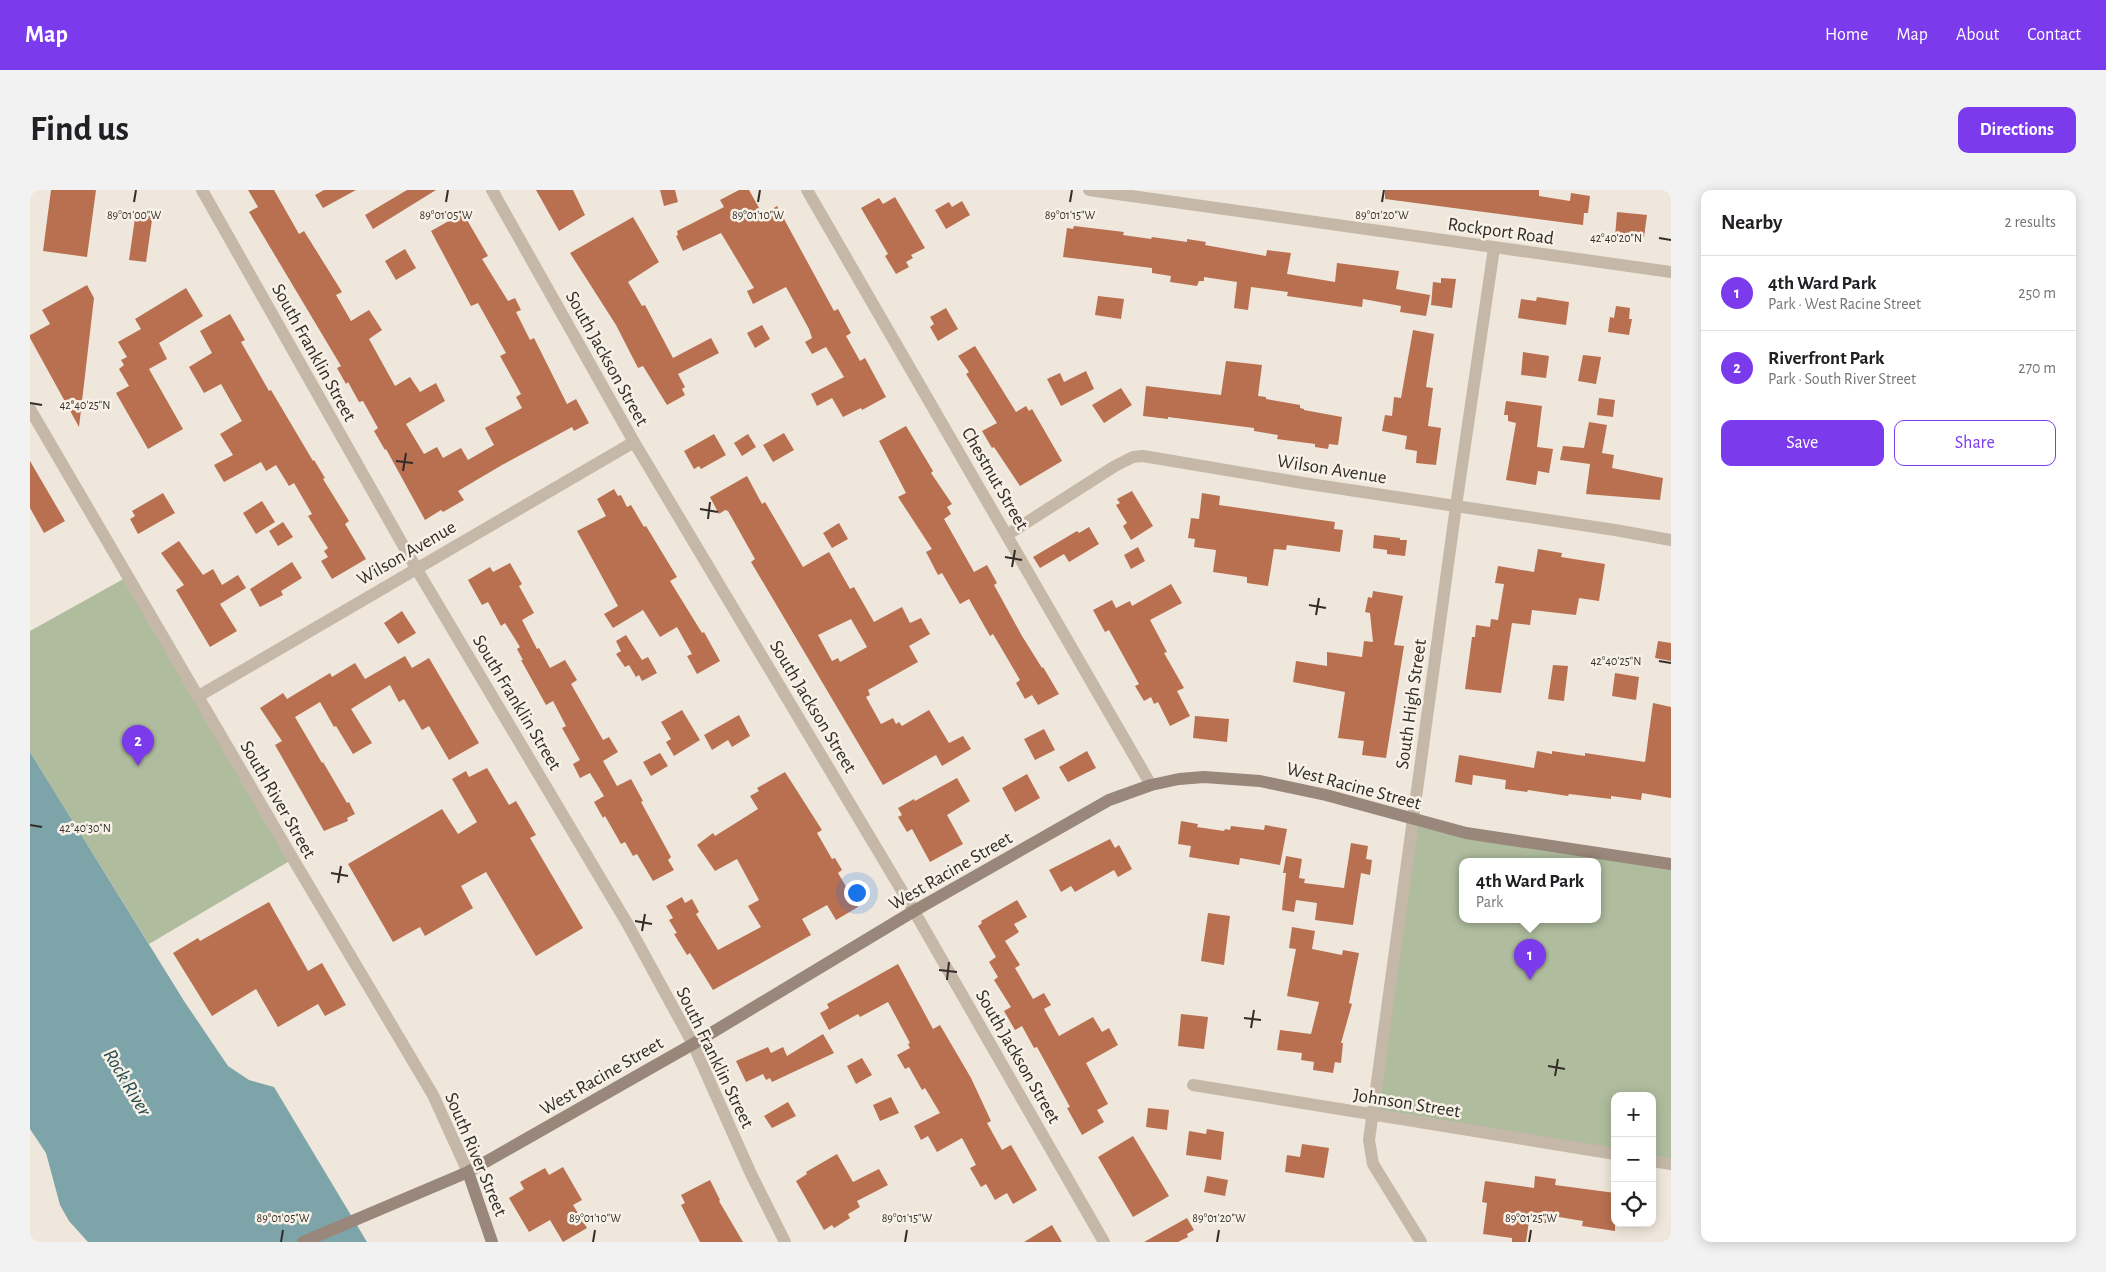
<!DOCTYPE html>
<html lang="en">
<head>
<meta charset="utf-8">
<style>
  :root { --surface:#fff; --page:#f2f2f2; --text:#202124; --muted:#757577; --line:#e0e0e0; --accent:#7c3aed }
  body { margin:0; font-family:"Alegreya Sans",sans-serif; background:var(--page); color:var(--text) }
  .controls { position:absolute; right:15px; bottom:15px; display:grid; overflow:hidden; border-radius:10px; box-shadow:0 2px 12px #0003 }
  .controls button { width:45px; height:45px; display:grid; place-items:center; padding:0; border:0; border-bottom:1px solid var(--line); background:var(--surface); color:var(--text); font:25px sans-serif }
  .you { position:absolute; left:826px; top:702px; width:18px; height:18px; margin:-12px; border:4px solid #fff; border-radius:50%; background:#1a73e8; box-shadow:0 0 0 8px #1a73e833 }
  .badge { display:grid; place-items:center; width:32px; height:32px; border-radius:50%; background:var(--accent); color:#fff; font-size:16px; font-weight:700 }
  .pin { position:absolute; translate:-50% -41px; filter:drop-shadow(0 1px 2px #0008) }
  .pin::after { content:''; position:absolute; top:26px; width:18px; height:15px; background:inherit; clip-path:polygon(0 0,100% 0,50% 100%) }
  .popup { position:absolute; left:1429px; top:668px; width:142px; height:65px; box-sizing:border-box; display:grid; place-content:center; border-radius:10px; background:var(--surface); filter:drop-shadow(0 1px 4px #0005); font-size:16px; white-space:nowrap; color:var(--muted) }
  .popup b { font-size:19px; color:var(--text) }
  .popup::after { content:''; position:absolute; left:50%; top:100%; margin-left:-10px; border:10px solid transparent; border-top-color:var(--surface) }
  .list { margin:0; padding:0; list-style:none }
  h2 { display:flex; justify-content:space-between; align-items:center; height:65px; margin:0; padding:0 20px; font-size:21px }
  h2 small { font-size:16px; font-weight:400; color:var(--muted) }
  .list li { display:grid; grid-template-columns:32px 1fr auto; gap:15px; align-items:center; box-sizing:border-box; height:75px; padding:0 20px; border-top:1px solid var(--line) }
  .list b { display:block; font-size:19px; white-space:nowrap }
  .list p { margin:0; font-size:16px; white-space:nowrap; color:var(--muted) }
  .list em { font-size:16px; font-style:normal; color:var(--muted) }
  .actions { display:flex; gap:10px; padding:15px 20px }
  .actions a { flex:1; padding:11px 0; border:1px solid var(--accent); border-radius:10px; text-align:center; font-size:18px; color:var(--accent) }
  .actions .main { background:var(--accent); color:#fff }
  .icon { flex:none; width:28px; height:28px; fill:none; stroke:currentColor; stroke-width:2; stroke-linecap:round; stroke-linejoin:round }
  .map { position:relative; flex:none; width:1641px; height:1052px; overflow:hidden; border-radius:10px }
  header { display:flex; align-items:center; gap:30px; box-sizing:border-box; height:70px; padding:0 25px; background:var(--accent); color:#fff }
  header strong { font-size:24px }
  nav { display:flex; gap:28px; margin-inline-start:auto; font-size:18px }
  .intro { display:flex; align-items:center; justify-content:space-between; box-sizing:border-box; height:120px; padding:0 30px }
  h1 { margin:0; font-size:35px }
  .button { padding:12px 22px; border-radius:10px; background:var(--accent); color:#fff; font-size:18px; font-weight:700 }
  main { display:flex; gap:30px; padding:0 30px }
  aside { flex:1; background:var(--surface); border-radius:10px; box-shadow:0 2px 12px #0003 }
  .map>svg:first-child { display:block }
  .green { fill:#afbc9d; fill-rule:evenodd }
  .water { fill:#7da4a8 }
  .building { fill:#b87050; fill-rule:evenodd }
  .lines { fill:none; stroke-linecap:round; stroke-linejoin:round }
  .minor { stroke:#c5b8a9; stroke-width:12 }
  .tertiary { stroke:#c5b8a9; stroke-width:12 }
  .secondary { stroke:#98877a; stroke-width:12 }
  .ticks { fill:none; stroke:#332c28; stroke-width:2 }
  .labels { text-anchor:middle; stroke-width:5; stroke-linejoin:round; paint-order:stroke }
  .street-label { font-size:19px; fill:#332c28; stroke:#f7f1e7 }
  .water-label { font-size:20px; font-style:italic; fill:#224a50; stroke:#f7f1e7 }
  .ticks-label { font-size:12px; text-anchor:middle; fill:#332c28; stroke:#f7f1e7; stroke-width:5; stroke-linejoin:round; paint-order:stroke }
</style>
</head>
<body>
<header>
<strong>Map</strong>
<nav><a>Home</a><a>Map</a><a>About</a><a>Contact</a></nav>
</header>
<div class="intro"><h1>Find us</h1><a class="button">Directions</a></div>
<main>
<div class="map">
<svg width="1641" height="1052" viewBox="0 0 1641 1052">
  <rect width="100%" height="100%" fill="#efe7db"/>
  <!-- green -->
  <path class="green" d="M97,387l166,282 -144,85 -119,-192v-121z
    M1382,630l259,44v300l-19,-3v-65h-37v58l-244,-39zM1432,671h136v58h-136z"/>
  <!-- water -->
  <path class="water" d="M0,562l154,249 44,65 21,14 25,7 93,155h-279l-19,-21 -9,-16 -14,-52 -16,-24z"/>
  <!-- building -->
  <path class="building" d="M21,0h45l-9,67 -44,-6z
    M218,0h26l25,44 5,-3 38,61 -6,3 15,26 18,-11 13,20 -13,9 26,47 15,-9 10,15 16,-9 9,18 -39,23 18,30 13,-7 6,11 18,-10 7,12 26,-15 -9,-17 37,-20 -6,-11 5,-3 -21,-38 6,-3 -28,-50 -7,3 -40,-75 32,-18 25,43 -6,3 26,42 7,-3 6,12 -5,2 14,28 4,-2 33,66 9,-5 13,24 -15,8 -2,-4 -70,38 -44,26 6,9 -21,12 -2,-2 -16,10 -39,-71 -1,1 -11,-19 4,-3 -15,-27 -4,1 -11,-20 -2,2 -9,-16 4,-2 -92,-154 9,-5z
    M294,0h32l-33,18 -8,-13z
    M377,0h29l-63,39 -8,-14z
    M506,0h37l12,25 -26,16z
    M630,0h15l3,12 -14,4z
    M709,0h10l14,25 14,-9 57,105 4,-2 13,24 -5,3 14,25 5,-3 21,39 -24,13 -1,-2 -18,9 -11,-19 -15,8 -6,-12 33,-17 -18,-30 -14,7 -7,-12 7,-4 -3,-9 -23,-42 -33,17 -6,-13 7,-3 -33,-55 -38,18 -7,-15 2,-1 -1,-4 47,-24 -4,-7z
    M1355,0h154v6l31,5 1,-8 19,3 -2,17h-4l-1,12 -198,-26z
    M865,7l30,51 -14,7 2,3 -7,4 3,5 -13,7 -11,-18 3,-2 -27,-46 18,-10 4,6z
    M932,11l8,14 -24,14 -11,-19 14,-8 3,5z
    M106,21l17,2 -7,49 -17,-2z
    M1587,22l30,3 -3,22 -13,-2 -1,4 -15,-2z
    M603,27l26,45 -31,20 14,24 3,-1 28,53 38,-20 8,15 -41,21 7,13 -3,2 3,6 -18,10 -24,-39 -5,2 -22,-43 -46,-72z
    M1044,36l50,6 -1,3 28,4 1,-2 35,5v-3l19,3 -1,3 61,11 1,-6 24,3 -4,21 48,8 2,-19 62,8 -3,18 34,6 -4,21 -26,-4 1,-6 -38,-7 -1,8 -75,-11 1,-4 -37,-5 -3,23 -14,-2 3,-26 -33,-5v4h-5l-2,5 -27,-4 1,-6 -19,-3v-5l-89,-11 4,-29 6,1z
    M375,59l11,19 -20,12 -11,-19z
    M1411,88l15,1 -4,29 -21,-3 2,-23 8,1z
    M57,95l7,13 -15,129 -49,-89v-3l20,-11 -8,-14z
    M156,98l17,28 -44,27 8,16 -18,10 34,60 -35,20 -32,-56 13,-7 -10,-17 5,-4 -3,-5 6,-3 -9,-15 23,-13 -6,-10z
    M1068,106l26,3 -3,20 -26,-4z
    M1507,107l32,5 -3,23 -48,-7 3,-19 15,2z
    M1586,116l14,2 -1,11h3l-3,16 -21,-3 2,-15 4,1z
    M916,118l12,21 -20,12 -8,-14 4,-3 -4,-7z
    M200,124l15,26 -4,2 28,49 2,-1 42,71 1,-1 11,18 -2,1 26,42 -4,3 21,35 -34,20 -11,-18 7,-4 -4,-6 4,-3 -20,-32 4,-2 -18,-31 -5,3 -13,-21 -10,6 -5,-9 -37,20 -10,-17 19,-10 -13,-21 22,-13 -21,-37 -17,9 -15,-26 23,-14 -12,-22z
    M732,135l8,14 -15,9 -8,-15z
    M1383,140l21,4 -8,53 7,1 -5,38 13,2 -5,37 -20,-2 1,-12 -12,-2 2,-13 -25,-5 3,-16 7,1 2,-19 7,1z
    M945,156l41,66 10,-6 3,5 3,-2 30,52 -42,25 -26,-39 -2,1 -10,-17 15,-8 -31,-49 3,-2 -11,-16z
    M1493,162l26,4 -3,22 -25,-3z
    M1553,165l18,2 -5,27 -18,-3z
    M1196,171l36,4 -4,31 8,1v2l34,6v3l4,1v1l38,7 -4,28 -9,-1 -1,5 -13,-2v-3l-38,-5 1,-4 -24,-4v-3l-86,-11v2l-25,-3 3,-30 75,9z
    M1056,181l8,18 -33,17 -14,-27 13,-6 4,9z
    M1091,198l11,17 -28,18 -12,-18z
    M1569,208l16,2 -2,17 -16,-2z
    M1476,211l36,5 -5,41 16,2 -4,24 -11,-2 -2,14 -30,-5 10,-57 -8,-2v-6h-4z
    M1559,232l18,3 -5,28 12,2 -2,13 51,10 -3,22 -74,-6 4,-30 -30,-4 3,-14 21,2z
    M876,236l27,45 -2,2 21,31 -5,3 4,7 -7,5 30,53 13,-7 10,18 -3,2 28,51 20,32 1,-1 16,27 -21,11 -6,-10 -7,4 -9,-16 4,-3 -27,-46 -3,2 -21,-37 -9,5 -18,-31 -4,2 -12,-23 6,-3 -34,-52 8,-4 -27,-52z
    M754,243l10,17 -21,12 -10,-17z
    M684,244l12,21 -25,14 -2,-3 -5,3 -10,-18z
    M718,244l8,13 -14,9 -8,-13z
    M0,271l35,60 -21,12 -14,-25z
    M717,286l15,28 3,-2 38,65 26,-15 21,37 4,-2 20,35 28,-15 8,16 11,-5 9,16 -21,12 9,16 -50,28 2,5 -4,2 15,27 12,-6 3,6 3,-2 3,4 27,-16 20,33 14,-7 8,13 -29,17 -6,-11 -53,30 -132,-223 4,-3 -27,-48 -3,-1 -6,4 -9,-17zM821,429l16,28 -27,15 -2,-4 -6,3 -14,-26z
    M584,299l4,7 3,-1 6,12 4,-2 13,22 2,-1 31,51 -7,4 32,52 2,-1 16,29 -23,13 -10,-18 5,-2 -15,-27 -17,10 -17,-27 -30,18 -9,-14 14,-8 -41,-75 29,-15 -9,-17z
    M1102,301l21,35 -22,14 -8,-14 4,-3 -11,-18 4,-2 -3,-4z
    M133,303l12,20 -37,21 -8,-15 5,-3 -3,-5z
    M1172,303l18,3 -1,9 116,17 -1,7 9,1 -3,22 -53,-7 -1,5 -12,-1 -6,37 -21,-3v-6l-34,-5 3,-22 -22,-3 1,-8 -7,-1 3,-20 8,1z
    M232,311l13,21 -19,12 -13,-21z
    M253,332l10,15 -15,9 -9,-15z
    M809,333l9,16 -16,9 -9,-15z
    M1059,337l10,17 -30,18 -5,-8 -24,14 -7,-11 44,-26 2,2z
    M1344,345l26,3v2h7l-2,16 -18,-2v-4l-14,-2z
    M149,351l24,34 10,-6 9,16 16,-10 8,13 -26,16 17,27 -27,16 -34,-57 8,-5 -23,-32z
    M1108,357l7,14 -14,8 -7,-14z
    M1508,359l24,4 -1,4 44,7 -6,37 -20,-3 -3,17 -44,-5 -2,15 -18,-2 -11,70 -36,-4 7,-52h3l1,-12 14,2 1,-8 7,1 6,-36 -9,-1 3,-17 36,6z
    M262,372l10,16 -21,13 2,4 -23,12 -10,-18z
    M480,373l12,21 -3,2 15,27 -12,7 15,29 2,-1 11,20 15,-8 12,20 -6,4 32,56 6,-3 9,15 -15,9 14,25 14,-7 12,22 -2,1 30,55 -3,3 6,10 -21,11 -16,-27 -4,2 -8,-14 -4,2 -16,-28 -2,2 -9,-16 10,-6 -14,-23 -10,5 -7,-14 7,-4 -18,-32 4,-2 -13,-25 -7,4 -25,-45h2l-6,-11 3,-2 -15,-24 -4,3 -13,-24 -6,3 -14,-25 22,-13 3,5z
    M1141,394l11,19 -32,17 17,32 -3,1 20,35 -7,3 13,25 -20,10 -12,-24 -4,2 -3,-7 -7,4 -9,-15 4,-2 -30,-54 -4,2 -12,-22 19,-10 4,8 14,-7 2,5z
    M1343,401l30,5 -9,49 10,1 -18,112 -24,-3 2,-14 -26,-3 7,-46 -52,-10 3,-21 31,5v-14l35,5 2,-16 9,1 -3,-29 -5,-1 3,-15 4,1z
    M372,421l14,22 -18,11 -14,-21z
    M596,445l16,25 6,-3 9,16 -15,8 -3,-6 -3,2 -7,-12 -4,2 -9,-13 5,-3 -5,-10z
    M1628,451l13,2v18l-16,-3z
    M375,466l7,12 17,-10 50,85 -30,17 -20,-34 -7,4 -18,-31 -5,3 -9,-17 -39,24 21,34 -19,11 -17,-28 -2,1 -14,-25 -25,15 27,46 1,-1 24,41 2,-1 6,12 -8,4 1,3 -24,10 -49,-86 7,-4 -22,-33 23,-15 4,6 43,-26 2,4 23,-14 10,16z
    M1523,475l15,1 -4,35 -16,-2z
    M1585,483l24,4 -3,23 -24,-4z
    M1623,513l18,4v91l-29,-5 -1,7 -30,-4v3l-42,-5 -1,2 -40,-6 -1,2 -22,-3 1,-9 -33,-5 -1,10 -17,-3 4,-27 75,13 3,-17 15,3v-3l33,5v-3l60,9z
    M652,520l18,30 -26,16 -8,-14 5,-3 -10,-17z
    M709,525l11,21 -18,11 -4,-7 -16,10 -8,-15z
    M1165,526l34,3 -2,23 -34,-4z
    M1014,539l11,21 -20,10 -11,-21z
    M1057,561l9,17 -28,14 -9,-15z
    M630,563l8,13 -17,10 -8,-14z
    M457,578l22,37 7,-4 20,34 -6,3 53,90 -47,28 -50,-84 -25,14 12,22 -48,28 -5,-9 -27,15 -45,-78 94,-55 16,25 19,-12 -25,-43 14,-8 3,6z
    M755,582l37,58 -5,3 15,26 3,-1 7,12 -4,3 20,34 -22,13 -9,-15 -25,14 9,16 -98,55 -23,-37 -3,2 -13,-21 3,-1 -8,-13 4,-2 -7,-12 16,-9 3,6 7,-4 7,13 -3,2 22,36 43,-23 -13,-21 11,-6 -22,-41 -22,12 -18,-26 16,-12 2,3 43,-27 -8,-13 9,-5 -2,-3z
    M997,584l13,24 -25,14 -13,-24z
    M927,588l13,23 -23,14 16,29 -33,18 -18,-33 -5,3 -9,-15 4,-2 -4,-7 16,-9 1,2z
    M1151,631l17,3 -1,3 27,4 1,-2 5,1 1,-4 33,4 1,-5 22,4 -7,36 -40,-7 -1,7 -50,-8 2,-11 -13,-2z
    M1080,649l5,9 4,-3 13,24 -14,8 -4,-7 -39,22 -4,-6 -10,6 -12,-22z
    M1321,653l17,3 -2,13 6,1 -2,15 -9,-2 -8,52 -38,-5 2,-17 -21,-3 -2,12 -12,-2 4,-37h-3l3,-17 16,3 -3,19 6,1 -1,4 40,5z
    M987,710l10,17 -13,7 5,8 -14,9 15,24 -5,3 18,31 11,-6 7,12 -7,4 15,27 34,-19 9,15 7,-4 9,17 -32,18 22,41 -11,6 7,12 -22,13 -15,-27 3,-1 -33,-60 -3,1 -12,-22 -7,4 -11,-19 7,-4 -17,-27 4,-3 -9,-15 7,-5 -18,-31 4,-3 -1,-2z
    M239,712l39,69 14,-8 24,42 -21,11 -7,-12 -40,23 -22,-38 -44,27 -39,-63 25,-15 2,3z
    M1178,723l22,3 -6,49 -23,-4z
    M1262,737l23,4 -3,18 30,6 1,-5 16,3 -10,50 3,1 -11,39h2l-2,20 -6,-1 -2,11 -20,-3 1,-8 -13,-2 1,-7 -25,-3 3,-20 31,4 8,-32 -32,-6 9,-47 -7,-1z
    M868,774l35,65 7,-4 31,53 20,43 -4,2 15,27 9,-5 26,45 -24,14 -6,-11 -12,7 -9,-16 -5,3 -11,-19 6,-3 -14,-27 -25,14 -9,-16 -7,4 -7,-14 26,-13 -15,-25 -3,2 -13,-23 -4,2 -8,-14 13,-7 -2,-4 2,-1 -22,-41 -28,15 -2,-3 -29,16 -9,-17 9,-5 -2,-4z
    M1151,824l27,3 -4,32 -26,-3z
    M793,844l11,19 -62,29 -2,-4 -4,2 -3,-6 -17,8 -10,-21 32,-14 3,6 12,-6 4,9z
    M832,868l10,17 -16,9 -9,-18z
    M861,907l8,16 -19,8 -7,-16z
    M758,912l8,14 -24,12 -8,-12z
    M1118,918l21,2 -2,20 -21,-3z
    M1177,939l17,3 -3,28 -35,-5 3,-24 17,3z
    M1103,946l36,60 -36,21 -35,-60z
    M1272,954l27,4 -5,30 -39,-6 2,-17 13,2z
    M807,964l16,28 26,-13 9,16 -31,16 3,6 -12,7 2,4 -16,10 -2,-3 -8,5 -28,-49 11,-7 -1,-2z
    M533,977l19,33 -9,5 14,23 -24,14 -13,-22 -21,12 -20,-34 15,-9 -4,-7 25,-14 4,7z
    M1177,986l21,4 -3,16 -21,-4z
    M1505,986l21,3 -1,6 60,8v38l-33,-5 1,-5 -36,-6 -1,8 -17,-2 -3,21h-14v-4l-29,-4 4,-31 -5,-1 3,-21 49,7z
    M680,990l10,20 -1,1 24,41h-43l-19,-37 4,-2 -4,-8z
    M1157,1028l7,12 -7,4 1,3 -10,5h-34z
    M1022,1035l10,17h-38z"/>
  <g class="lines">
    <!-- minor -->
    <path class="minor" d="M172,0l214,378 211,355 66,121 58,130 34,68
      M777,0l344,595
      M0,219l263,450 140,236 35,77
      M977,345l108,-69 18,-9 10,-1 160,27 312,47 56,10
      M167,507l437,-255
      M1163,895l422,69
      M1622,971l19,3
      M1391,1052l-48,-78 -4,-24 87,-634 38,-258"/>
    <!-- tertiary -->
    <path class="tertiary" d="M462,0l142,252 280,469 190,331
      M1059,0l582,82"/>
    <!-- secondary -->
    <path class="secondary" d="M438,982l24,70
      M273,1052l165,-70 225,-128 221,-133 195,-111 42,-15 28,-6 25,-2 56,4 66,14 140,38 205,31"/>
  </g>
  <!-- ticks -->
  <path class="ticks" d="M104,12l2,-12M416,12l2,-12M728,12l2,-12M1040,12l2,-12M1352,12l2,-12M1629,48l12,2M0,213l12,2M366,271l17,2M373,281l3,-18M670,319l18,3M678,329l2,-17M975,367l17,3M982,377l3,-17M1279,415l17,3M1286,425l3,-17M1629,471l12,2M0,635l12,2M301,683l17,3M308,693l3,-17M605,731l17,3M612,741l3,-17M909,780l18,2M917,790l2,-18M1214,828l17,2M1221,838l3,-18M1518,876l17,3M1525,886l3,-17M251,1052l2,-12M563,1052l2,-12M875,1052l2,-12M1187,1052l2,-12M1499,1052l2,-12"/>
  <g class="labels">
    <!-- street labels -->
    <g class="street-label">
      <text transform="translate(1471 40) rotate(8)" y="7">Rockport Road</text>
      <text transform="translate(285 162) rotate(61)" y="7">South Franklin Street</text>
      <text transform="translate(578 168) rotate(61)" y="7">South Jackson Street</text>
      <text transform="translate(1302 278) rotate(9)" y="7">Wilson Avenue</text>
      <text transform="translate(966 288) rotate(60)" y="7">Chestnut Street</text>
      <text transform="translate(376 362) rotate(-30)" y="7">Wilson Avenue</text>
      <text transform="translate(488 512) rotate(59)" y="7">South Franklin Street</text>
      <text transform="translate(1380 514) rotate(-82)" y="7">South High Street</text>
      <text transform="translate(784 516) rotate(59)" y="7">South Jackson Street</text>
      <text transform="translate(1324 595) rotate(15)" y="7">West Racine Street</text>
      <text transform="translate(249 609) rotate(60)" y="7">South River Street</text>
      <text transform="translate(920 680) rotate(-30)" y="7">West Racine Street</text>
      <text transform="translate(989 866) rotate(60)" y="7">South Jackson Street</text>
      <text transform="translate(686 867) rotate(64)" y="7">South Franklin Street</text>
      <text transform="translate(571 885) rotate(-30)" y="7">West Racine Street</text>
      <text transform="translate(1377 912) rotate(9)" y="7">Johnson Street</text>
      <text transform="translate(447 964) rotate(67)" y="7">South River Street</text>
    </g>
    <!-- water labels -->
    <g class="water-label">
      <text transform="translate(98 892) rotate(59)" y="7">Rock River</text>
    </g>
  </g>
  <g class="ticks-label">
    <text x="728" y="29">89°01'10"W</text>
    <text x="1040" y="29">89°01'15"W</text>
    <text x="1352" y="29">89°01'20"W</text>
    <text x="104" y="29">89°01'00"W</text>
    <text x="416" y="29">89°01'05"W</text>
    <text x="1586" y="52">42°40'20"N</text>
    <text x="55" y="219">42°40'25"N</text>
    <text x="1586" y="475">42°40'25"N</text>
    <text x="55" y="642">42°40'30"N</text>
    <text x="253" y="1032">89°01'05"W</text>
    <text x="565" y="1032">89°01'10"W</text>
    <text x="877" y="1032">89°01'15"W</text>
    <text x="1189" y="1032">89°01'20"W</text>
    <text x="1501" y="1032">89°01'25"W</text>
  </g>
</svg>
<div class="controls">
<button>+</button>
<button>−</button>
<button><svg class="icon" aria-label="locate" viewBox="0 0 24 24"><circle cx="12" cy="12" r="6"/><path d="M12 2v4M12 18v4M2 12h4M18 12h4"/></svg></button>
</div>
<div class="you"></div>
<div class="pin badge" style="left:1500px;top:790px">1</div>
<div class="popup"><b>4th Ward Park</b>Park</div>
<div class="pin badge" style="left:108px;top:576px">2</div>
</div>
<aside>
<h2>Nearby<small>2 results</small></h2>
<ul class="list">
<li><span class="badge">1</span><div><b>4th Ward Park</b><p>Park · West Racine Street</p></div><em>250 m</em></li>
<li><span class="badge">2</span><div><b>Riverfront Park</b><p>Park · South River Street</p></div><em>270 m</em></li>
</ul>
<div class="actions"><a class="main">Save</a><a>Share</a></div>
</aside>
</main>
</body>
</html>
